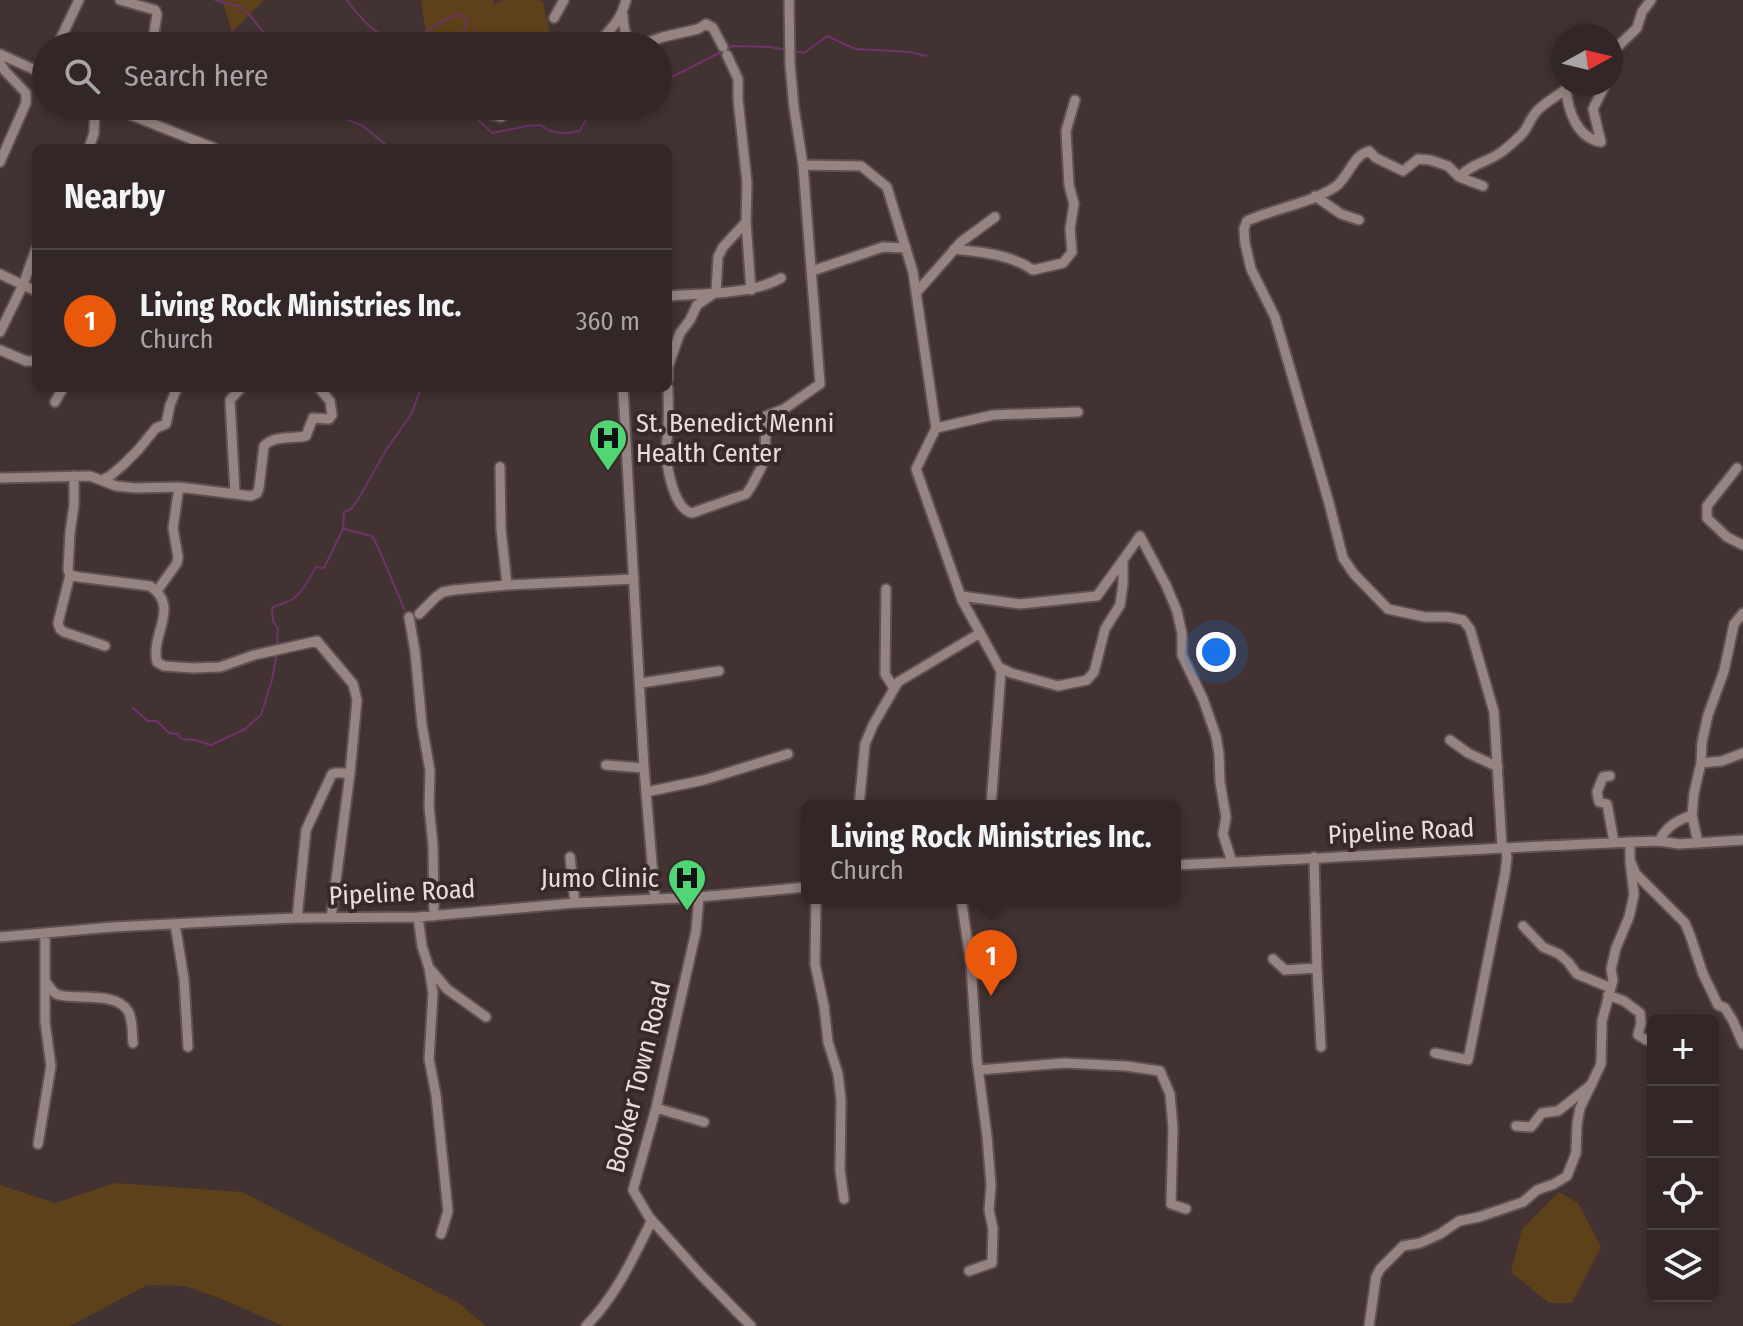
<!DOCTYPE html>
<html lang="en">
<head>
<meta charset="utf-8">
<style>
  :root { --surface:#322626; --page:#3a2e2e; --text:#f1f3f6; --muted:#a8a5a7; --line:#4d4343; --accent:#ea580c }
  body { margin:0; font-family:"Fira Sans Condensed",sans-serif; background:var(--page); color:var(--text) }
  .controls { position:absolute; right:24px; bottom:24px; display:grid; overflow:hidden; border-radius:12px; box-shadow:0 4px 12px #0003 }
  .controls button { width:72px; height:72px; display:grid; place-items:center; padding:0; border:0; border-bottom:2px solid var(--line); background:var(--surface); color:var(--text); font:40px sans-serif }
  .compass { position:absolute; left:1551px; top:24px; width:72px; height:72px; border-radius:50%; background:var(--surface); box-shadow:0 4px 12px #0003; rotate:82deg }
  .you { position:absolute; left:1216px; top:652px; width:28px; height:28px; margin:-20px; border:6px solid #fff; border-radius:50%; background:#1a73e8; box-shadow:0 0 0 12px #1a73e833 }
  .badge { display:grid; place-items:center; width:52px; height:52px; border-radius:50%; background:var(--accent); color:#fff; font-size:26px; font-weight:700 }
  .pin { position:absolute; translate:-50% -66px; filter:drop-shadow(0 2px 4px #0008) }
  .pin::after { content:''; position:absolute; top:42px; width:28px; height:24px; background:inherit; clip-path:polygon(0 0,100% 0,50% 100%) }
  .popup { position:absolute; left:801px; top:800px; width:380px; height:104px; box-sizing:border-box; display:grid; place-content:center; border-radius:12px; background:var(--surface); filter:drop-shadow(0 2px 6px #0005); font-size:26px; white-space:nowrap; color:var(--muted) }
  .popup b { font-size:30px; color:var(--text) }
  .popup::after { content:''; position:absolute; left:50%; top:100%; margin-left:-16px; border:16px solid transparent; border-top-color:var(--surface) }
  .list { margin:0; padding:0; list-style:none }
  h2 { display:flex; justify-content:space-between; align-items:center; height:104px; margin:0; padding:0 32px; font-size:34px }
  h2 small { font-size:26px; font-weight:400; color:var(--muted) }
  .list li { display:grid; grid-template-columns:52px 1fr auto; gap:24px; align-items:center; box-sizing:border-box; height:144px; padding:0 32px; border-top:2px solid var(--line) }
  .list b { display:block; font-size:30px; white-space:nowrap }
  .list p { margin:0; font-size:26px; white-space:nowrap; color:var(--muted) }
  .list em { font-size:26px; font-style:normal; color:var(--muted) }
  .icon { flex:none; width:44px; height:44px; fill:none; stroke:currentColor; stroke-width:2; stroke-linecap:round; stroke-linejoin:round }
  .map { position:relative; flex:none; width:1743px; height:1326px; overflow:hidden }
  .search { position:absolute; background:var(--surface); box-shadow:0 4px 12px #0003; left:32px; top:32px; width:640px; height:88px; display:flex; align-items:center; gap:20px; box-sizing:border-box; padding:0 28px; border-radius:44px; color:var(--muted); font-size:30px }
  .panel { position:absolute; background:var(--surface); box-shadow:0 4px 12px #0003; left:32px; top:144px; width:640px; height:248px; border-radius:12px }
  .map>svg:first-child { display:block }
  .green { fill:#5d411a }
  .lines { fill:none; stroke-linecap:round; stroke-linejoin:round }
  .stream { stroke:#6e3468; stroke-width:2 }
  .minor-casing { stroke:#5e5151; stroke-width:13 }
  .minor { stroke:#968482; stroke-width:9 }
  .labels { text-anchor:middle; stroke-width:8; stroke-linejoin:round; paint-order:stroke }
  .poi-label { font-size:26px; fill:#e8dddd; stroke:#382928; text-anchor:start }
  .street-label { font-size:26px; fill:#e8dddd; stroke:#382928 }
</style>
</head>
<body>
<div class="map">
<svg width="1743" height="1326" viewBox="0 0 1743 1326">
  <rect width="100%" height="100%" fill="#423332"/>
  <!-- green -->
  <path class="green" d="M222,0h42l-32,32z
    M421,0h72l1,5 8,-5h37l4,2 8,34 -3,10h-120z
    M115,1183l127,9 215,110 29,24h-203l-61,-27 -37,-13 -38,-1 -77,41h-70v-141l55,18z
    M1559,1192l19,11 23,44 -29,56h-23l-38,-31 11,-43z"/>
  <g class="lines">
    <!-- stream -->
    <path class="stream" d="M215,0l24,6 7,5 25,30 16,5
      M347,0c20,27 30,38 65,42l23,-17 23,-11 10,6 -10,26
      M794,51l10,2 23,-17 28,13 56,3 15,4
      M658,84l75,-38 37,1 18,3
      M331,106l10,11 22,9 27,22
      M442,106v3l8,6 10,-6 11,4 21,20 36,-7 13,-1c10,10 25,9 39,6l6,-12 26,-5 7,-8
      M344,529l28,7 6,11 26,62
      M278,646l-1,-8 1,-9 -5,-8 -1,-13c7,-5 13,-4 19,-8 12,-7 18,-22 25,-33l8,1 19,-39 1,-17 7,-3 8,-11 27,-48 26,-37 9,-25
      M133,708l15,13h9l12,12 9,1 3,5 14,1 16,5 34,-16 16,-14 11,-35 5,-28"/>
    <!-- minor casing -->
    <g class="minor-casing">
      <path id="minor" d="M120,0l35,10 2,4 -4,26 8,6
        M623,15c0,11 2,20 8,30l6,1
        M554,18l10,-18
        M57,46l22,-46
        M595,46c14,-15 26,-25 31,-46
        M637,46l26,-9 35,-8 8,-5 7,4 10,19
        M1611,53l26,-25 5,-16 9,-12
        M0,54l46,21
        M0,63l5,8 21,22v10l-26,59
        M1566,89c2,22 11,49 35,53l-8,-33 11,-22
        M108,106l106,42
        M492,106l-1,8 10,3 20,-11
        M89,148l5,-15 1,-27
        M803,165l58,1 26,21 26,85 23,156 -20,41 46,131 39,71 -10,135
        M1459,177c15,-15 28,-14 44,-26 6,-5 14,-12 19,-17 7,-7 8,-18 18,-26 10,-9 22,-14 31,-24
        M1483,186l-24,-9 -11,-11 -18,-6 -12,-1 -15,12 -27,-13 -7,-7c-17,5 -20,26 -34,36 -26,17 -60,21 -88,34l-3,8 1,14 6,26 24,48 54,186 14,55 11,16 34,35 37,8h23l15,3 7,9 24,83 8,135
        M1315,196l26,18 18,6
        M746,222l5,68
        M954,249c27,3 56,5 79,21l30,-7 9,-11 -2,-23 4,-25 -5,-19 -3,-54 9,-31
        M812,271l71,-24 23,1
        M0,274l23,11 13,-36
        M916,293l45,-51 34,-25
        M668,296c35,-3 83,-1 113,-18
        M0,332l23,-47 13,6
        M0,350l26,11h10
        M668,379v-12l12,-34 10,-13 7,-15 19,-13 2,-35 5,-10 23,-25 1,-39 -9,-84v-20l-11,-24
        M623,388l21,380 11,131
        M668,388c0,13 1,26 0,38 0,9 -2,18 -2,26 1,17 8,57 26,61l54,-19 5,-7 10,-19 4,-12 1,-40 18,-7 36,-25 -17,-219 -9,-57 -4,-44 -1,-64
        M55,402l8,-14
        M936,428l57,-13 85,-3
        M500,467l1,62 6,56
        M1737,468l-30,38v12l20,19 16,8
        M74,476v29l-4,28 -2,37 2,5 9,2 71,9c31,21 0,48 7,76l7,4 29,2 27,-1 34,-12 63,-14 36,43 4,16 -7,73 -19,145
        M0,478l90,-2 26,10 19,2 44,-1 72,9 6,-3 2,-5 5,-42c10,-11 28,-7 42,-10l7,-18 16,1 3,-4 -2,-14 -11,-13
        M102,480l8,-4 13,-11 15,-15 18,-22 10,-4 4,-19 7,-17
        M235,493l-5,-93 11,-12
        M70,575l-12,48 2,6 4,3 41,14
        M886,589l-1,85 9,14
        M157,591l20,-28 1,-6 -5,-29 6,-41
        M961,596l59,8 77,-8 26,-36
        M419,614l17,-17 7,-5 11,-2 53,-5 127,-6
        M409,617l6,34 7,74 8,46 -1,35 4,39 1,71
        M999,667l12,6 47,13 29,-6 7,-8 11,-43 15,-24 3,-21v-24l17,-24 26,49 11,26 5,23v21l21,44 13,37 3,18 1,28 6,35 -3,17 9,28
        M641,683l78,-12
        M1450,740l18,13 30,14
        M1701,763l21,-2 21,-8
        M606,765l38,3
        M1610,776l-7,1 -6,15 2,10 8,2 7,38
        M646,792l58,-12 84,-26
        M859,806l6,-62 8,-19 25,-43 82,-49
        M1659,841c8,-15 17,-20 33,-26
        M1630,842v19l6,13 49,49 5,12 13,39 15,31 7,3 8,13 10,23
        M1698,843l-6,-28 2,-22 7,-30 1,-21 6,-27 16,-44 10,-47 9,-11
        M570,857l5,46
        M1314,857l3,111 4,79
        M1175,865c161,-7 322,-18 484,-24l20,3 64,-4
        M699,897l-3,34 -40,177 -23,82 16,27 52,58 50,51
        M816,898l-1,66 9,42 4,36 10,32 3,26 -1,70 4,29
        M961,898l10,67 6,95 10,76 4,49 -2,25 4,19 -1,34 -23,8
        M418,917l4,29 7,22 4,25 -4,66 7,36 12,116 -7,23
        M297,918l9,-88 26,-56 3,-1h15
        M175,924l9,55 4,68
        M1523,926l20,21 16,7 9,8 9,12 34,14
        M0,937l112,-10 116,-6 69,-3 121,-1 157,-14 124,-6 108,-10
        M1273,959l12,11 32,-2
        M431,970l16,19 39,28
        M46,982c4,5 7,12 13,13 18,5 57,-4 69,16 5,8 4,23 5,32
        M1608,995l16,6 16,12 1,10 -3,12 8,5h7
        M1435,1053l33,7 37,-186 2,-17 -2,-10
        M979,1070l85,-7 62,3 34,5 10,23 3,34 -2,76 15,5
        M656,1108l48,14
        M1516,1126l15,1 11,-14 16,-2 34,-27
        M38,1144l13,-78 -6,-44v-89
        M586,1326c30,-30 47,-68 66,-106
        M1369,1326l7,-49 4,-8 23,-23 17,-3 20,-9 19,-13 20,-4 44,-15 14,-12 17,-6 13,-8 9,-23 1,-29 3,-16 21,-44 1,-43 11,-41 -2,-11 5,-21 13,-31 5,-22 -4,-34"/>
    </g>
    <!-- minor -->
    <use href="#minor" class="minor"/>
  </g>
  <!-- icons -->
  <defs>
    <g id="hospital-pin" transform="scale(2)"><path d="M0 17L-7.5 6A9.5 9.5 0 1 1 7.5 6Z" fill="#50d674" stroke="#382928"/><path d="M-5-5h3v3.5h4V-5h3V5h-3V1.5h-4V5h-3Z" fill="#111"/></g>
  </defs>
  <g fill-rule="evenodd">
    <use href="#hospital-pin" x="608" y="438"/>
    <use href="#hospital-pin" x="687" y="878"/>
  </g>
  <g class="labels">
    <!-- poi labels -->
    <g class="poi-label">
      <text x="636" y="432">St. Benedict Menni<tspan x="636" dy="30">Health Center</tspan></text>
      <text x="659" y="887" text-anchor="end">Jumo Clinic</text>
    </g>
    <!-- street labels -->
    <g class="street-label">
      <text transform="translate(1401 831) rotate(-3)" y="9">Pipeline Road</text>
      <text transform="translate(402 892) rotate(-3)" y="9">Pipeline Road</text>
      <text transform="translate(638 1077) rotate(-76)" y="9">Booker Town Road</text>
    </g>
  </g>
</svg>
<div class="controls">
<button>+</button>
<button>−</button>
<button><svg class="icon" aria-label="locate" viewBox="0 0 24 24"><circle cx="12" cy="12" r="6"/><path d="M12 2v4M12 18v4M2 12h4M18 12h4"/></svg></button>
<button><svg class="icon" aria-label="layers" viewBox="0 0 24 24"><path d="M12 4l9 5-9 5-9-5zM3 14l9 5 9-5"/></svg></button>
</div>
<svg class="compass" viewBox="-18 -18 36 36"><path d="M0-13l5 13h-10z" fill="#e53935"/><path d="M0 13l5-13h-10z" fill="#a8a5a7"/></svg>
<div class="you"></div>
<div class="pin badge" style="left:991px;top:996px">1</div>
<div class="popup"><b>Living Rock Ministries Inc.</b>Church</div>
<div class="search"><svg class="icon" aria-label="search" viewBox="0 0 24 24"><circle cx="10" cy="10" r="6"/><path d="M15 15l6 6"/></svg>Search here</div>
<section class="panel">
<h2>Nearby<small></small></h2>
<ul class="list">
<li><span class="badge">1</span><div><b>Living Rock Ministries Inc.</b><p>Church</p></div><em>360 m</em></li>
</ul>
</section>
</div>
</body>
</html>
